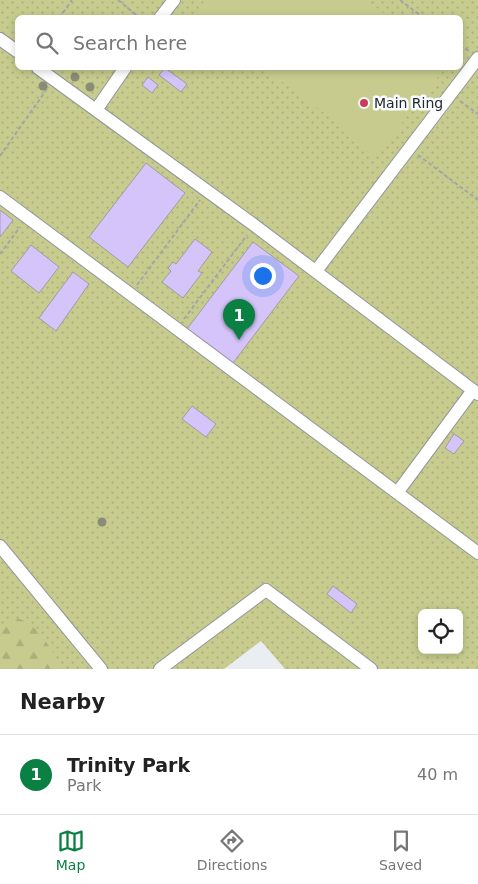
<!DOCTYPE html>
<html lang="en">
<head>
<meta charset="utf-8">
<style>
  :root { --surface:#fff; --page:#f6f6f6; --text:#222; --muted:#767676; --line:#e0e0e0; --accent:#0b8043 }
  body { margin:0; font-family:"DejaVu Sans",sans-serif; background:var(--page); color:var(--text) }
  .controls { position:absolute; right:15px; bottom:15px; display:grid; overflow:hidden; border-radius:8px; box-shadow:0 2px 8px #0003 }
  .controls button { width:45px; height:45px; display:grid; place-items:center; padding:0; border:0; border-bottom:1px solid var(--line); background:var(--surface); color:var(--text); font:25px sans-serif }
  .you { position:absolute; left:262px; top:275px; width:18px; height:18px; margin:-12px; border:4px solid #fff; border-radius:50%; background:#1a73e8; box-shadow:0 0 0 8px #1a73e833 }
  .badge { display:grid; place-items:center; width:32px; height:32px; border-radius:50%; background:var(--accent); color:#fff; font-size:16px; font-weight:700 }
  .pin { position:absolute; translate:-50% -41px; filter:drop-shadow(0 1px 2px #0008) }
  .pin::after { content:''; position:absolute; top:26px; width:18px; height:15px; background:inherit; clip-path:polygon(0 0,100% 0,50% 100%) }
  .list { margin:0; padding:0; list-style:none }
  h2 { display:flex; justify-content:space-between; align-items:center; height:65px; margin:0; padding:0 20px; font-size:21px }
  h2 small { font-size:16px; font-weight:400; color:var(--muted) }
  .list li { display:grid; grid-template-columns:32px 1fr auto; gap:15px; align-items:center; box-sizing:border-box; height:80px; padding:0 20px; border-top:1px solid var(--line) }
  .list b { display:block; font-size:19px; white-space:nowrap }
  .list p { margin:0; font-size:16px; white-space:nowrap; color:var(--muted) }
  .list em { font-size:16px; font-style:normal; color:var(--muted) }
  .icon { flex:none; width:28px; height:28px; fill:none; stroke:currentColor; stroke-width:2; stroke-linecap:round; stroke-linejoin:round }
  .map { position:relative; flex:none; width:478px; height:669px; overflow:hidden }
  .search { position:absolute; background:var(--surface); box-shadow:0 2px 8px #0003; left:15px; right:15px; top:15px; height:55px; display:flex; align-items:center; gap:12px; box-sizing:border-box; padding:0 18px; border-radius:8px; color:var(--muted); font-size:19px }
  .sheet { height:145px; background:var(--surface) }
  nav { display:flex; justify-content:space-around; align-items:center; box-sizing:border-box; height:70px; border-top:1px solid var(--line); background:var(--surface); font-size:14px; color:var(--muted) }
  nav a { display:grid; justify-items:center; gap:2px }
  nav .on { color:var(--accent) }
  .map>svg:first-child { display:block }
  .green { fill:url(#green-dots); fill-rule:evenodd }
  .forest { fill:url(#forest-firs) }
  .pitch { fill:#c7cc8e }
  .building { fill:#d4c4fa; stroke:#9e9da1 }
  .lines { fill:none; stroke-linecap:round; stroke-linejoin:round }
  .minor-casing { stroke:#93969a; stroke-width:14 }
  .path { stroke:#a3a6a9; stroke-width:2; stroke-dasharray:4 2.5; stroke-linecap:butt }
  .minor { stroke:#fff; stroke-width:12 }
  .tree { fill:#898c76 }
  .poi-dot { fill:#cd3d57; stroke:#f8fbff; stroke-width:2 }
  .labels { text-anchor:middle; stroke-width:5; stroke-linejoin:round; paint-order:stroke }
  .poi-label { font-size:14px; fill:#262829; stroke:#f8fbff; text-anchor:start }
</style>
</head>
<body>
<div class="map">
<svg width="478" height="669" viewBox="0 0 478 669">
  <defs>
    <pattern id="green-dots" width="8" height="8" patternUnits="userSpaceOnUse" patternTransform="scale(1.25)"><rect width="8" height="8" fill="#c7cc8e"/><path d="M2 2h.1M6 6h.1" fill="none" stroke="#abaf7a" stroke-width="1.8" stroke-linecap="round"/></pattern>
    <pattern id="forest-firs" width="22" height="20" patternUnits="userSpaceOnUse" patternTransform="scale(1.25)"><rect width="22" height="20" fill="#c7cc8e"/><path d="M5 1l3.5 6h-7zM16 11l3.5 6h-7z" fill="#abaf7a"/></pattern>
  </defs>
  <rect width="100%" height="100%" fill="#eaeef2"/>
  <!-- green -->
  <path class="green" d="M0,0h478v669h-193l-24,-28 -37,28h-215l-9,-11zM18,18h442v50h-442zM422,613h37v37h-37z"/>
  <!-- forest -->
  <path class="forest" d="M16,618c24,5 34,32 47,51h-63v-37z"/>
  <!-- pitch -->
  <path class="pitch" d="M205,0h161l23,17h-196z
    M263,68h178l1,4 -65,83h-8l-16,-21z"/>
  <!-- building -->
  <path class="building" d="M165,68l22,16 -6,8 -22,-17z
    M148,77l10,8 -6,8 -10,-8z
    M146,163l39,30 -57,74 -39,-30z
    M0,210l13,10 -13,17z
    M195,239l17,13 -14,19 4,2 -19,25 -21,-16 9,-11 -3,-3 5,-6 3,2z
    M253,242l46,34 -66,87 -46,-34z
    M31,245l28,22 -20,26 -28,-22z
    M73,272l16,12 -33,47 -17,-13z
    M192,406l24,18 -10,13 -24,-18z
    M454,434l10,7 -10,13 -9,-6z
    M333,586l24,18 -6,9 -24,-19z"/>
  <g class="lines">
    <!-- minor casing -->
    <g class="minor-casing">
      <path id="minor" d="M160,18l14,-18
        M0,39l18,13
        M38,68l216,157 224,169
        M96,110l29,-42
        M0,197l478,356
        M316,271l162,-213
        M397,493l76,-103
        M0,546l101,123
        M160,669l106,-79 105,79"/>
    </g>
    <!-- path -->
    <path class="path" d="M118,0l22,18
      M400,0l24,18
      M59,18l13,-18
      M460,45l9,6
      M460,101l18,13
      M418,155l60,45
      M0,156l47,-67
      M0,254l20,-27
      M137,285l63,-85
      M184,319l63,-84"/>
    <!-- minor -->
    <use href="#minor" class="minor"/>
  </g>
  <!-- trees -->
  <g class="tree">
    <circle cx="75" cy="77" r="4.5"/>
    <circle cx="43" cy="86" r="4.5"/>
    <circle cx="90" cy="87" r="4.5"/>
    <circle cx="102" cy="522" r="4.5"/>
  </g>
  <!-- markers -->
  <circle class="poi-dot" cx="364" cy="103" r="5"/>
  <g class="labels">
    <!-- poi labels -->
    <g class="poi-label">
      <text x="374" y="108">Main Ring</text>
    </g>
  </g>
</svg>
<div class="controls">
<button><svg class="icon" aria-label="locate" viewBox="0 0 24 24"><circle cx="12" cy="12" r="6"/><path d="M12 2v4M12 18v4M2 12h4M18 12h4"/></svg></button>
</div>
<div class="you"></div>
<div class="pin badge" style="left:239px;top:340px">1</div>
<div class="search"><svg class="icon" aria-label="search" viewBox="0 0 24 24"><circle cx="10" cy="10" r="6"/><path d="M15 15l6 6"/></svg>Search here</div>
</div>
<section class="sheet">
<h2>Nearby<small></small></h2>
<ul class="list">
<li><span class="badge">1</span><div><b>Trinity Park</b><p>Park</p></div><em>40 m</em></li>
</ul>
</section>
<nav>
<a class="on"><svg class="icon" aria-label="map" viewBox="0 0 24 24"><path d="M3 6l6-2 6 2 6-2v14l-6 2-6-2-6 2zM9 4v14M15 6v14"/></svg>Map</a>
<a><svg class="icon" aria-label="directions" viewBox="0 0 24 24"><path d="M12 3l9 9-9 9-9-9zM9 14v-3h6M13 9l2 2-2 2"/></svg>Directions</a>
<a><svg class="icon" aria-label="saved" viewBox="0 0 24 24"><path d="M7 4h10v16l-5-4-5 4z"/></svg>Saved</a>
</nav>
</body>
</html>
